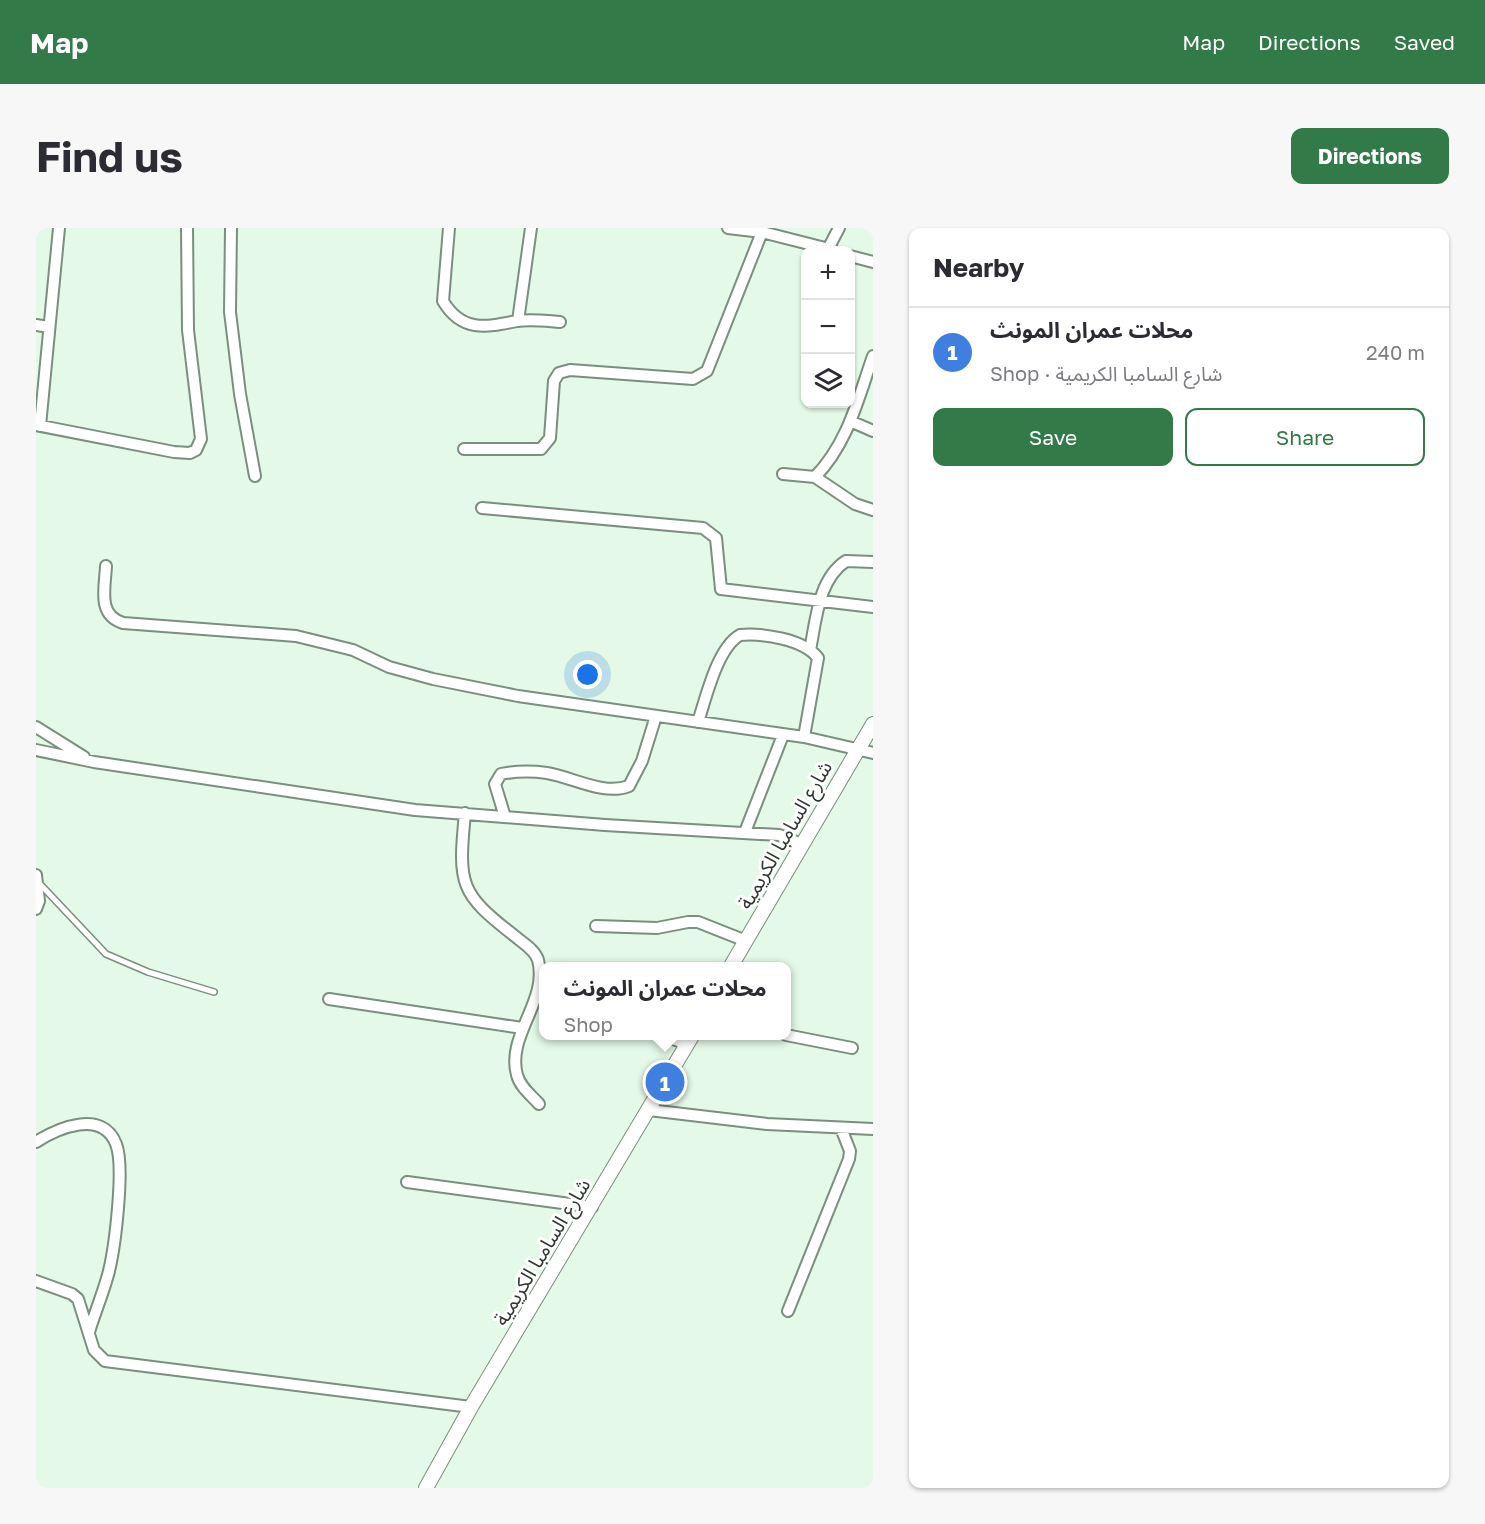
<!DOCTYPE html>
<html lang="en">
<head>
<meta charset="utf-8">
<style>
  :root { --surface:#fff; --page:#f7f7f7; --text:#2b2b33; --muted:#7c7c81; --line:#e1e1e2; --accent:#327a47 }
  body { margin:0; font-family:"Golos Text","Noto Sans Arabic",sans-serif; background:var(--page); color:var(--text) }
  .controls { position:absolute; right:18px; top:18px; display:grid; overflow:hidden; border-radius:12px; box-shadow:0 2px 4px #0004 }
  .controls button { width:54px; height:54px; display:grid; place-items:center; padding:0; border:0; border-bottom:2px solid var(--line); background:var(--surface); color:var(--text); font:30px sans-serif }
  .you { position:absolute; left:552px; top:447px; width:21px; height:21px; margin:-15px; border:4px solid #fff; border-radius:50%; background:#1a73e8; box-shadow:0 0 0 9px #1a73e833 }
  .badge { display:grid; place-items:center; width:39px; height:39px; border-radius:50%; background:var(--accent); color:#fff; font-size:20px; font-weight:700 }
  .pin { position:absolute; translate:-50% -50%; border:3px solid #fff; box-shadow:0 2px 6px #0006 }
  .popup { position:absolute; left:503px; top:734px; width:252px; height:78px; box-sizing:border-box; display:grid; place-content:center; border-radius:12px; background:var(--surface); filter:drop-shadow(0 2px 4px #0005); font-size:20px; white-space:nowrap; color:var(--muted) }
  .popup b { font-size:22px; color:var(--text) }
  .popup::after { content:''; position:absolute; left:50%; top:100%; margin-left:-12px; border:12px solid transparent; border-top-color:var(--surface) }
  .list { margin:0; padding:0; list-style:none }
  h2 { display:flex; justify-content:space-between; align-items:center; height:78px; margin:0; padding:0 24px; font-size:26px }
  h2 small { font-size:20px; font-weight:400; color:var(--muted) }
  .list li { display:grid; grid-template-columns:39px 1fr auto; gap:18px; align-items:center; box-sizing:border-box; height:84px; padding:0 24px; border-top:2px solid var(--line) }
  .list b { display:block; font-size:22px; white-space:nowrap }
  .list p { margin:0; font-size:20px; white-space:nowrap; color:var(--muted) }
  .list em { font-size:20px; font-style:normal; color:var(--muted) }
  .actions { display:flex; gap:12px; padding:18px 24px }
  .actions a { flex:1; padding:14px 0; border:2px solid var(--accent); border-radius:12px; text-align:center; font-size:21px; color:var(--accent) }
  .actions .main { background:var(--accent); color:#fff }
  .icon { flex:none; width:33px; height:33px; fill:none; stroke:currentColor; stroke-width:2; stroke-linecap:round; stroke-linejoin:round }
  .map { position:relative; flex:none; width:837px; height:1260px; overflow:hidden; border-radius:12px }
  header { display:flex; align-items:center; gap:36px; box-sizing:border-box; height:84px; padding:0 30px; background:var(--accent); color:#fff }
  header strong { font-size:28px }
  nav { display:flex; gap:33px; margin-inline-start:auto; font-size:21px }
  .intro { display:flex; align-items:center; justify-content:space-between; box-sizing:border-box; height:144px; padding:0 36px }
  h1 { margin:0; font-size:42px }
  .button { padding:15px 27px; border-radius:12px; background:var(--accent); color:#fff; font-size:21px; font-weight:700 }
  main { display:flex; gap:36px; padding:0 36px }
  aside { flex:1; background:var(--surface); border-radius:12px; box-shadow:0 2px 4px #0004 }
  .map>svg:first-child { display:block }
  .lines { fill:none; stroke-linecap:round; stroke-linejoin:round }
  .service-casing { stroke:#7b8e7f; stroke-width:8 }
  .minor-casing { stroke:#7b8e7f; stroke-width:14 }
  .secondary-casing { stroke:#7b8e7f; stroke-width:16 }
  .service { stroke:#fff; stroke-width:5 }
  .minor { stroke:#fff; stroke-width:10 }
  .secondary { stroke:#fff; stroke-width:14 }
  .labels { text-anchor:middle; stroke-width:6; stroke-linejoin:round; paint-order:stroke }
  .street-label { font-size:20px; fill:#2f3731; stroke:#fff }
</style>
</head>
<body>
<header>
<strong>Map</strong>
<nav><a>Map</a><a>Directions</a><a>Saved</a></nav>
</header>
<div class="intro"><h1>Find us</h1><a class="button">Directions</a></div>
<main>
<div class="map">
<svg width="837" height="1260" viewBox="0 0 837 1260">
  <rect width="100%" height="100%" fill="#e4f9e7"/>
  <g class="lines">
    <!-- service casing -->
    <g class="service-casing">
      <path id="service" d="M3,655l67,71 42,18 66,20"/>
    </g>
    <!-- minor casing -->
    <g class="minor-casing">
      <path id="minor" d="M195,0l-1,84 10,82 15,82
        M413,0l-6,73c19,32 44,26 74,20 15,-2 29,0 43,1
        M692,0l34,4 71,18
        M792,21l11,-21
        M814,28l23,6
        M482,93l13,-93
        M0,97l13,2
        M814,193l23,10
        M0,197l138,27 16,1 6,-3 5,-11 -13,-109 -1,-102
        M4,198l19,-198
        M428,221h77l9,-11 4,-57 5,-8 11,-3 123,9 14,-8 55,-139
        M747,246l32,3c33,-34 43,-78 58,-121
        M779,249l40,27 18,6
        M446,280l221,20 13,10 5,51 152,18
        M70,338c-1,22 -9,49 17,57l173,13 57,14 36,17 44,12 85,17 286,41 69,16
        M774,422c6,-29 8,-71 36,-89l27,1
        M662,494c8,-24 19,-74 42,-87 22,-2 64,4 78,23l-14,79
        M0,499l48,30
        M0,522l58,12 321,48 190,15 174,10 22,9
        M429,585c-7,72 -6,80 51,124 8,7 19,13 22,23 11,41 -32,75 -21,115 3,12 14,20 22,29
        M469,589l-10,-33 6,-10c15,-3 31,-3 46,-1 25,4 57,23 82,13l13,-25 14,-45
        M709,604l38,-97
        M0,647l3,26 -3,8
        M560,698l61,2 31,-6h10l48,19
        M293,771l193,29
        M750,807l66,13
        M628,808l23,8
        M613,882l118,14 106,5
        M0,914c22,-14 66,-33 80,2 9,22 -1,102 -7,127 -5,20 -14,41 -20,61
        M371,954l185,25
        M0,1053l36,13 6,5 16,51 11,11 366,46
        M752,1083l61,-152 1,-8 -9,-23"/>
    </g>
    <!-- secondary casing -->
    <g class="secondary-casing">
      <path id="secondary" d="M695,738l142,-242
        M390,1260l45,-81 221,-371"/>
    </g>
    <!-- service -->
    <use href="#service" class="service"/>
    <!-- minor -->
    <use href="#minor" class="minor"/>
    <!-- secondary -->
    <use href="#secondary" class="secondary"/>
  </g>
  <g class="labels">
    <!-- street labels -->
    <g class="street-label">
      <text transform="translate(749 607) rotate(-60)" y="7">شارع السامبا الكريمية</text>
      <text transform="translate(506 1024) rotate(-59)" y="7">شارع السامبا الكريمية</text>
    </g>
  </g>
</svg>
<div class="controls">
<button>+</button>
<button>−</button>
<button><svg class="icon" aria-label="layers" viewBox="0 0 24 24"><path d="M12 4l9 5-9 5-9-5zM3 14l9 5 9-5"/></svg></button>
</div>
<div class="you"></div>
<div class="pin badge" style="left:629px;top:854px;background:#3f7fe0">1</div>
<div class="popup"><b>محلات عمران المونث</b>Shop</div>
</div>
<aside>
<h2>Nearby<small></small></h2>
<ul class="list">
<li><span class="badge" style="background:#3f7fe0">1</span><div><b>محلات عمران المونث</b><p>Shop · شارع السامبا الكريمية</p></div><em>240 m</em></li>
</ul>
<div class="actions"><a class="main">Save</a><a>Share</a></div>
</aside>
</main>
</body>
</html>
